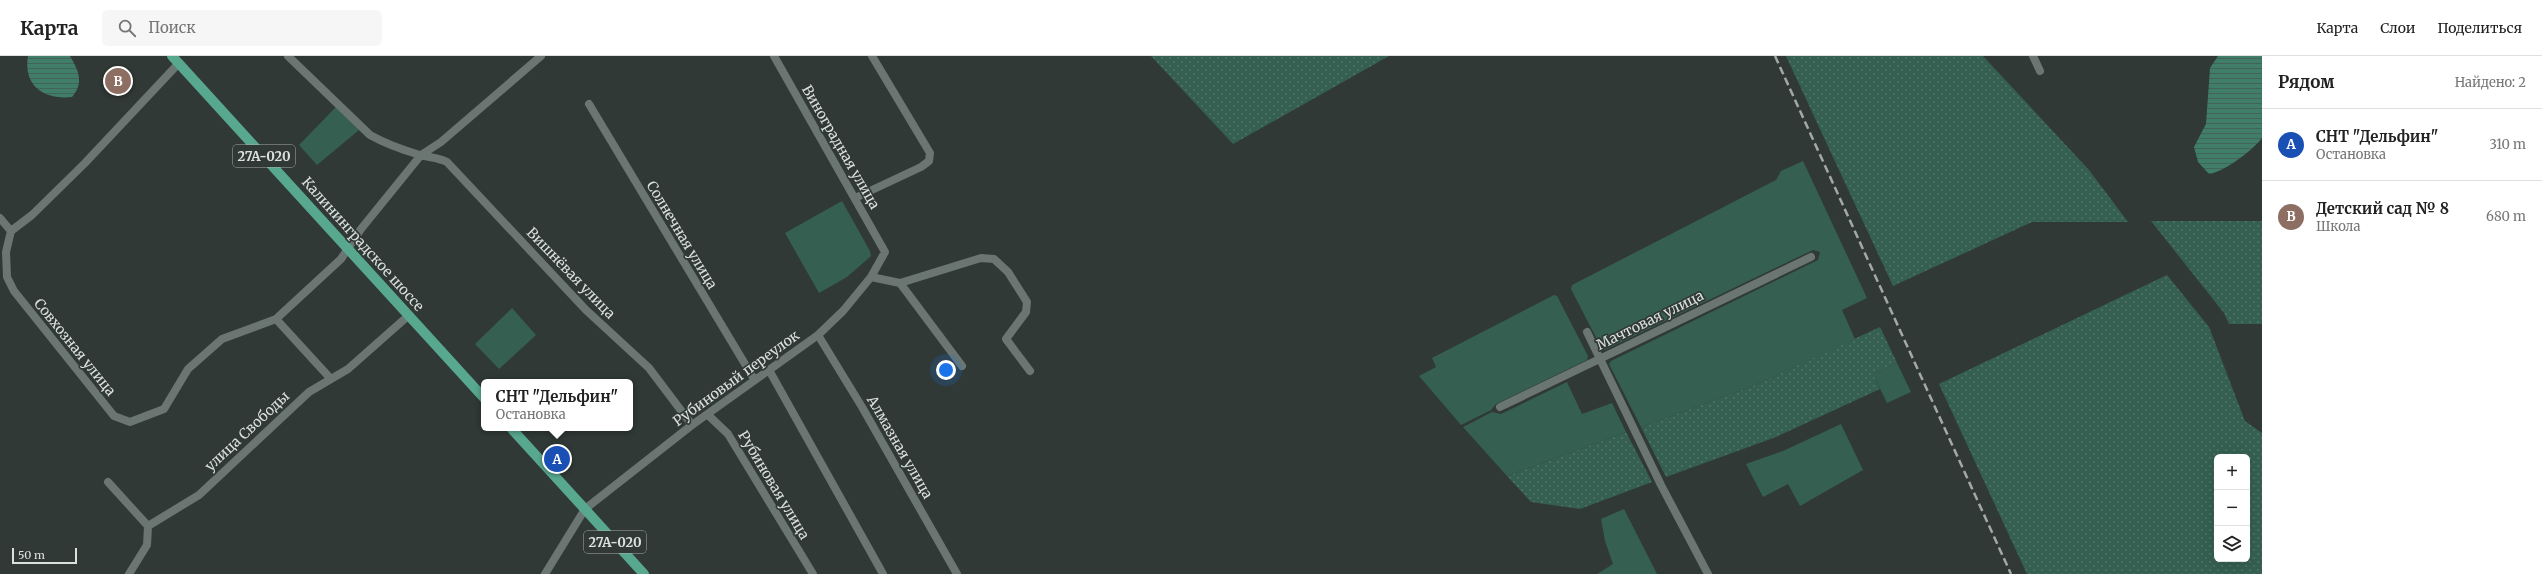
<!DOCTYPE html>
<html lang="ru">
<head>
<meta charset="utf-8">
<style>
  :root { --surface:#fff; --page:#f6f6f6; --text:#222; --muted:#767676; --line:#e0e0e0; --accent:#80585d }
  body { margin:0; font-family:Merriweather,serif; background:var(--page); color:var(--text) }
  .controls { position:absolute; right:12px; bottom:12px; display:grid; overflow:hidden; border-radius:6px; box-shadow:0 4px 16px #0002 }
  .controls button { width:36px; height:36px; display:grid; place-items:center; padding:0; border:0; border-bottom:1px solid var(--line); background:var(--surface); color:var(--text); font:20px sans-serif }
  .scale { position:absolute; left:12px; bottom:10px; width:65px; box-sizing:border-box; padding-left:4px; border:2px solid #dbe0de; border-top:0; font-size:11px; line-height:14px; white-space:nowrap; color:#dbe0de; -webkit-text-stroke:3px #303935; paint-order:stroke }
  .you { position:absolute; left:946px; top:314px; width:14px; height:14px; margin:-10px; border:3px solid #fff; border-radius:50%; background:#1a73e8; box-shadow:0 0 0 6px #1a73e833 }
  .badge { display:grid; place-items:center; width:26px; height:26px; border-radius:50%; background:var(--accent); color:#fff; font-size:13px; font-weight:700 }
  .pin { position:absolute; translate:-50% -50%; border:2px solid #fff; box-shadow:0 1px 4px #0006 }
  .popup { position:absolute; left:481px; top:323px; width:152px; height:52px; box-sizing:border-box; display:grid; place-content:center; border-radius:6px; background:var(--surface); filter:drop-shadow(0 1px 3px #0005); font-size:13px; white-space:nowrap; color:var(--muted) }
  .popup b { font-size:15px; color:var(--text) }
  .popup::after { content:''; position:absolute; left:50%; top:100%; margin-left:-8px; border:8px solid transparent; border-top-color:var(--surface) }
  .list { margin:0; padding:0; list-style:none }
  h2 { display:flex; justify-content:space-between; align-items:center; height:52px; margin:0; padding:0 16px; font-size:17px }
  h2 small { font-size:13px; font-weight:400; color:var(--muted) }
  .list li { display:grid; grid-template-columns:26px 1fr auto; gap:12px; align-items:center; box-sizing:border-box; height:72px; padding:0 16px; border-top:1px solid var(--line) }
  .list b { display:block; font-size:15px; white-space:nowrap }
  .list p { margin:0; font-size:13px; white-space:nowrap; color:var(--muted) }
  .list em { font-size:13px; font-style:normal; color:var(--muted) }
  .icon { flex:none; width:22px; height:22px; fill:none; stroke:currentColor; stroke-width:2; stroke-linecap:round; stroke-linejoin:round }
  .map { position:relative; flex:none; width:2262px; height:518px; overflow:hidden }
  header { display:flex; align-items:center; gap:24px; box-sizing:border-box; height:56px; padding:0 20px; background:var(--surface); border-bottom:1px solid var(--line) }
  header strong { font-size:19px }
  nav { display:flex; gap:22px; margin-inline-start:auto; font-size:14px }
  .search { width:280px; height:36px; background:var(--page); display:flex; align-items:center; gap:10px; box-sizing:border-box; padding:0 14px; border-radius:6px; color:var(--muted); font-size:15px }
  main { display:flex }
  aside { flex:1; background:var(--surface) }
  .map>svg:first-child { display:block }
  .grass { fill:url(#grass-dots); fill-rule:evenodd }
  .garden { fill:#356051 }
  .water { fill:url(#water-rules) }
  .lines { fill:none; stroke-linecap:round; stroke-linejoin:round }
  .street { stroke:#6b7571; stroke-width:8 }
  .primary { stroke:#58a88f; stroke-width:10 }
  .rail { stroke:#a3a9a6; stroke-width:2.5; stroke-dasharray:8 4; stroke-linecap:butt }
  .labels { text-anchor:middle; stroke-width:3.5; stroke-linejoin:round; paint-order:stroke }
  .shield { fill:#303935; stroke:#a8aeab; stroke-width:1 }
  .shield-label { font-size:13px; font-weight:bold; fill:#dbe0de }
  .street-label { font-size:14px; fill:#dbe0de; stroke:#303935 }
</style>
</head>
<body>
<header>
<strong>Карта</strong>
<div class="search"><svg class="icon" aria-label="search" viewBox="0 0 24 24"><circle cx="10" cy="10" r="6"/><path d="M15 15l6 6"/></svg>Поиск</div>
<nav><a>Карта</a><a>Слои</a><a>Поделиться</a></nav>
</header>
<main>
<div class="map">
<svg width="2262" height="518" viewBox="0 0 2262 518">
  <defs>
    <pattern id="grass-dots" width="8" height="8" patternUnits="userSpaceOnUse"><rect width="8" height="8" fill="#356051"/><path d="M2 2h.1M6 6h.1" fill="none" stroke="#52766a" stroke-width="1.8" stroke-linecap="round"/></pattern>
    <pattern id="water-rules" width="6" height="5" patternUnits="userSpaceOnUse"><rect width="6" height="5" fill="#417e6a"/><path d="M0 2.5h6" fill="none" stroke="#416358"/></pattern>
  </defs>
  <rect width="100%" height="100%" fill="#303935"/>
  <!-- grass -->
  <path class="grass" d="M1151,0h238l-156,88z
    M1786,0h197l106,114 39,52h-96l-139,64z
    M2151,165h111v103h-33l-5,-11z
    M2167,219l42,52 36,94 17,12v141h-235l-88,-190zM2217,401h30v102h-30z
    M1880,271l17,36 -24,11 7,15 -104,48 -110,40 -25,-50 114,-42z
    M1626,376l26,50 -72,27 -49,-7 -24,-26z"/>
  <!-- garden -->
  <path class="garden" d="M336,51l23,23 -42,35 -18,-20z
    M1803,105l64,137 -25,12 13,29 -100,46 -114,42 -32,-63 2,-3 207,-101 2,-8 -7,-2 -208,100 -3,-1 -31,-60 1,-4 204,-105 5,-9z
    M842,145l28,50 1,5 -24,21 -28,16 -34,-60z
    M1554,239l3,1 31,60 -1,4 -91,44 -5,6 -30,15 -42,-49 17,-9 -4,-9z
    M512,252l24,27 -37,34 -24,-25z
    M1897,307l14,29 -24,11 -14,-29z
    M1567,326l15,32 30,-11 14,29 -119,44 -44,-49 29,-15 9,2z
    M1841,368l22,46 -63,36 -12,-22 -25,13 -17,-33 37,-13z
    M1624,453l33,65h-60l16,-10 -8,-23 -4,-22z"/>
  <!-- water -->
  <path class="water" d="M28,0h42c9,15 14,27 2,41 -28,3 -49,-11 -44,-41z
    M2218,0h44v82c-9,12 -38,34 -53,36l-11,-12 -4,-15 12,-23 4,-56z"/>
  <g class="lines">
    <!-- street -->
    <path class="street" d="M288,0l82,79c16,9 33,15 50,20 10,3 17,2 27,7l139,148 63,58 43,57
      M2033,0l7,15
      M179,7l-94,100 -53,52 -21,16 -5,21 1,25 7,14 100,125 16,6 34,-13 24,-40 34,-30 54,-20 65,-60 20,-30 60,-74 20,-13 100,-86
      M589,48l165,275
      M855,142l66,-31 8,-6 1,-8 -58,-97
      M0,162l11,13
      M871,221l29,6 62,83
      M900,227l81,-25 13,1 14,13 19,30 -1,10 -20,27 24,32
      M276,263l54,59
      M1587,276l74,153 47,89
      M818,279l44,72 95,167
      M769,314l114,204
      M1500,351l311,-150
      M708,359l20,19 85,140
      M108,426l40,44 51,-31 110,-103 39,-23 60,-53
      M129,518l18,-29 1,-19
      M545,518l40,-65 107,-84 126,-90 25,-24 28,-34 14,-25 -111,-196"/>
    <!-- primary -->
    <path class="primary" d="M172,0l312,342
      M511,372l133,146"/>
    <!-- rail -->
    <path class="rail" d="M1775,0l236,518"/>
  </g>
  <g class="labels">
    <!-- shield labels -->
    <g class="shield">
      <rect x="233" y="89" width="62" height="22" rx="3"/>
      <rect x="584" y="475" width="62" height="22" rx="3"/>
    </g>
    <g class="shield-label">
      <text x="264" y="105">27А-020</text>
      <text x="615" y="491">27А-020</text>
    </g>
    <!-- street labels -->
    <g class="street-label">
      <text transform="translate(841 91) rotate(60)" y="5">Виноградная улица</text>
      <text transform="translate(682 179) rotate(59)" y="5">Солнечная улица</text>
      <text transform="translate(363 188) rotate(48)" y="5">Калининградское шоссе</text>
      <text transform="translate(571 217) rotate(46)" y="5">Вишнёвая улица</text>
      <text transform="translate(1650 264) rotate(-26)" y="5">Мачтовая улица</text>
      <text transform="translate(75 291) rotate(51)" y="5">Совхозная улица</text>
      <text transform="translate(736 322) rotate(-36)" y="5">Рубиновый переулок</text>
      <text transform="translate(247 375) rotate(-43)" y="5">улица Свободы</text>
      <text transform="translate(900 391) rotate(60)" y="5">Алмазная улица</text>
      <text transform="translate(774 429) rotate(59)" y="5">Рубиновая улица</text>
    </g>
  </g>
</svg>
<div class="controls">
<button>+</button>
<button>−</button>
<button><svg class="icon" aria-label="layers" viewBox="0 0 24 24"><path d="M12 4l9 5-9 5-9-5zM3 14l9 5 9-5"/></svg></button>
</div>
<div class="scale">50 m</div>
<div class="you"></div>
<div class="pin badge" style="left:557px;top:403px;background:#1a4fb4">A</div>
<div class="popup"><b>СНТ &quot;Дельфин&quot;</b>Остановка</div>
<div class="pin badge" style="left:118px;top:25px;background:#8d6e63">B</div>
</div>
<aside>
<h2>Рядом<small>Найдено: 2</small></h2>
<ul class="list">
<li><span class="badge" style="background:#1a4fb4">A</span><div><b>СНТ &quot;Дельфин&quot;</b><p>Остановка</p></div><em>310 m</em></li>
<li><span class="badge" style="background:#8d6e63">B</span><div><b>Детский сад № 8</b><p>Школа</p></div><em>680 m</em></li>
</ul>
</aside>
</main>
</body>
</html>
